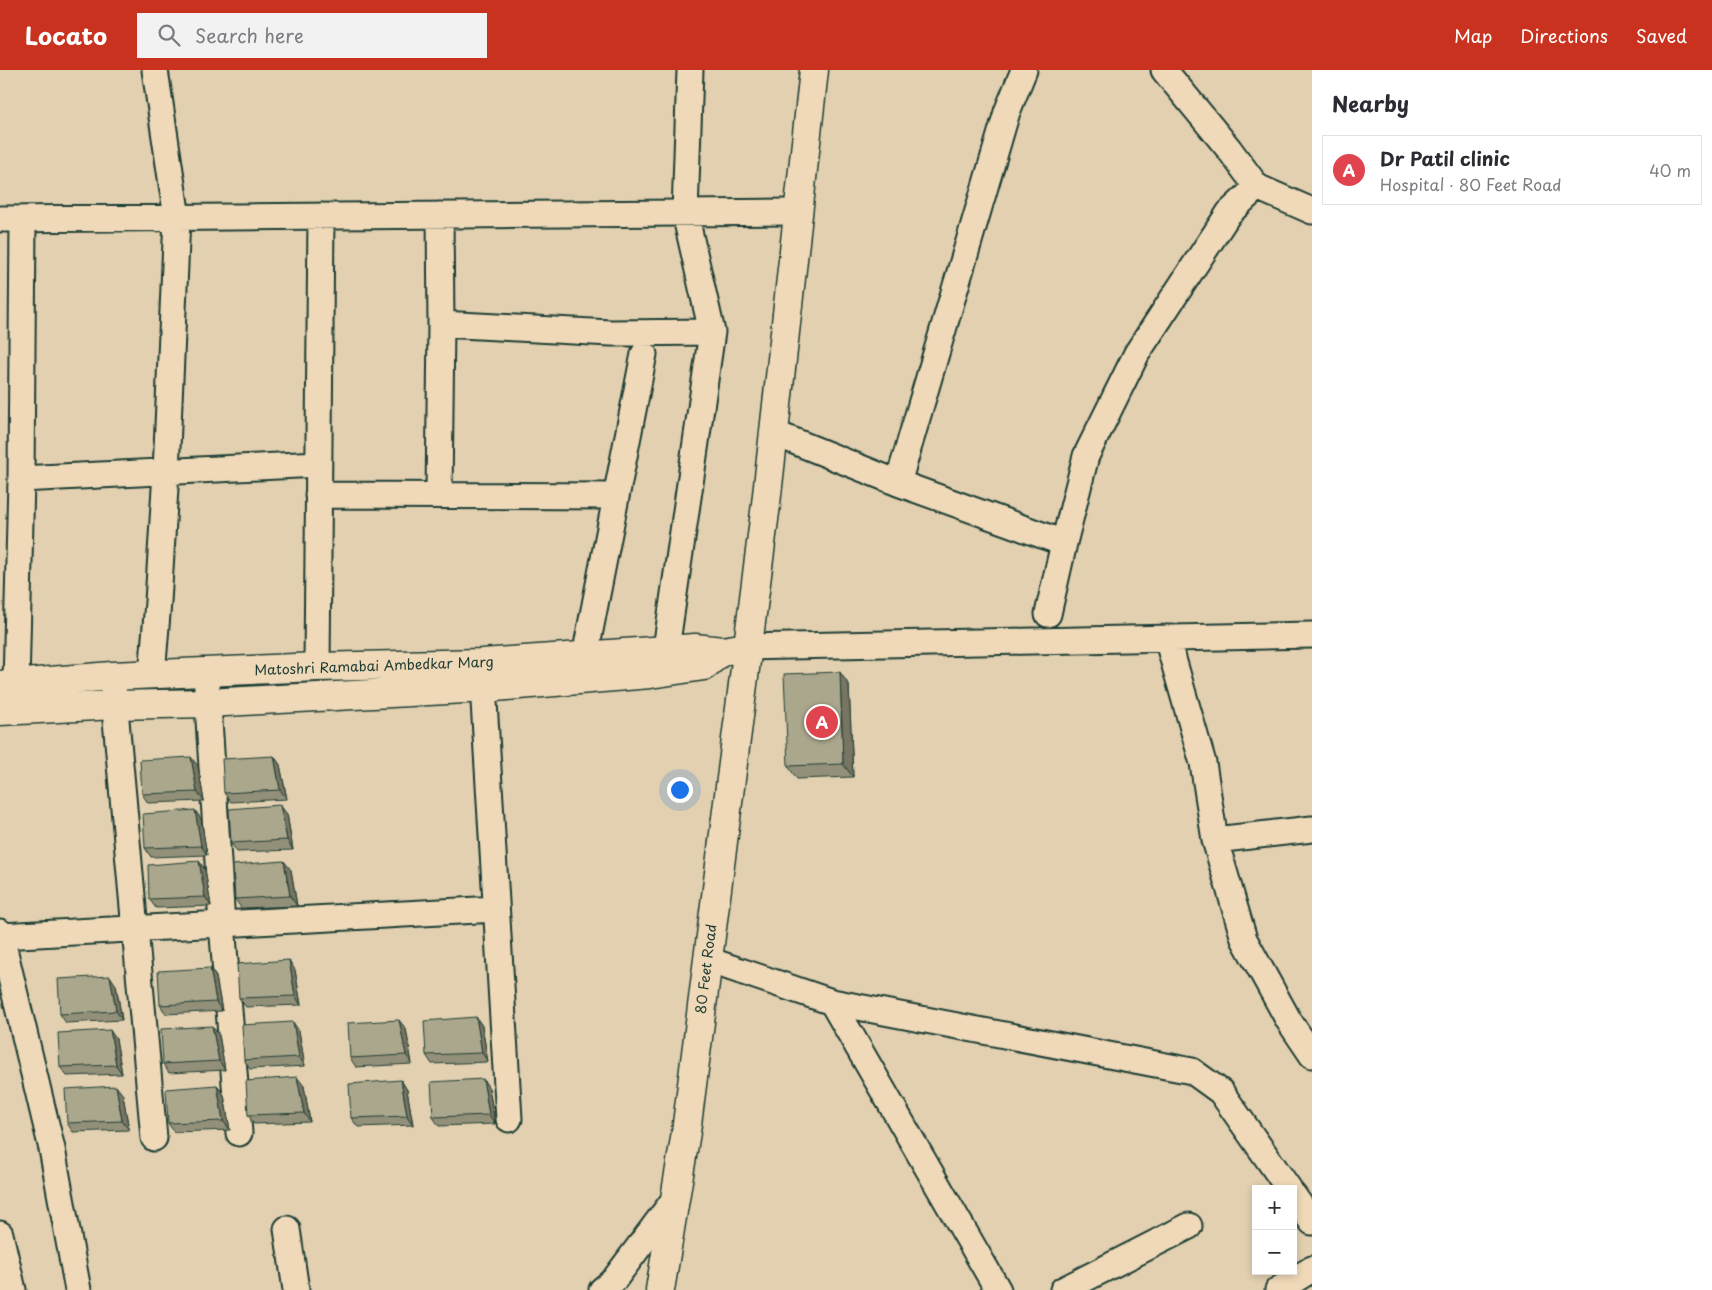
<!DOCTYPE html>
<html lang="en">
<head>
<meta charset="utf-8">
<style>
  :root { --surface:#fff; --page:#f2f2f3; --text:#2b2b33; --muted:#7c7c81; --line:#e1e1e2; --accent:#c8321e }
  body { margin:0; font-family:"Playpen Sans",sans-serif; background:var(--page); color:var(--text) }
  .controls { position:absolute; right:15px; bottom:15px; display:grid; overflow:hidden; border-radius:0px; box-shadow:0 2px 8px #0003 }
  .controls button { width:45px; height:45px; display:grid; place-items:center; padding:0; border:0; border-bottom:1px solid var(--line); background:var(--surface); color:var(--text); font:25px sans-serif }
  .you { position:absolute; left:679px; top:719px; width:18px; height:18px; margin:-12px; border:4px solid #fff; border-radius:50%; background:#1a73e8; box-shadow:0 0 0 8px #1a73e833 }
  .badge { display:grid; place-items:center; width:32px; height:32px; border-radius:50%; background:var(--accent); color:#fff; font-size:16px; font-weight:700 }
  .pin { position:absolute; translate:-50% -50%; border:2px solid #fff; box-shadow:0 1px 5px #0006 }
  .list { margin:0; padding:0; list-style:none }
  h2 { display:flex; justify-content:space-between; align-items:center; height:65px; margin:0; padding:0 20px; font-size:21px }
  h2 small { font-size:16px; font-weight:400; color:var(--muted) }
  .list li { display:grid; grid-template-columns:32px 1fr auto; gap:15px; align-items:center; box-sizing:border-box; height:70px; margin:0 10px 10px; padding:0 10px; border:1px solid var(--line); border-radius:0px }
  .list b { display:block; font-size:19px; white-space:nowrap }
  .list p { margin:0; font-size:16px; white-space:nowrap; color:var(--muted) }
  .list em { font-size:16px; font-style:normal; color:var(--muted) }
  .icon { flex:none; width:28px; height:28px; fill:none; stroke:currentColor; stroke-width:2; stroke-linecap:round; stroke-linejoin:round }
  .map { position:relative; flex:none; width:1312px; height:1220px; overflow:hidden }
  header { display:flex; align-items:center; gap:30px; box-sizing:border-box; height:70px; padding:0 25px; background:var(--accent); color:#fff }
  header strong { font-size:24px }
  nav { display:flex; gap:28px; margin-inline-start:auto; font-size:18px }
  .search { width:350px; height:45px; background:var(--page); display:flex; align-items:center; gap:12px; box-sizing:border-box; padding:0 18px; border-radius:0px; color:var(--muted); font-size:19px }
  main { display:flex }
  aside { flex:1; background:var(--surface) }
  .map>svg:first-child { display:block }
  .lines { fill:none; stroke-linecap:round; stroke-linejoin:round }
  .street-casing { stroke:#1f3d34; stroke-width:29 }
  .secondary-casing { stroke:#1f3d34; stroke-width:31 }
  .street { stroke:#efd9b8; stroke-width:25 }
  .secondary { stroke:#efd9b8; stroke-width:28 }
  .wall { fill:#939079; stroke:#1f3d34 }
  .shaded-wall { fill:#787563; stroke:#1f3d34 }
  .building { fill:#aba78d; stroke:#1f3d34 }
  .labels { text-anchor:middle; stroke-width:4; stroke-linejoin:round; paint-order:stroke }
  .street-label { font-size:14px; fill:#1f3d34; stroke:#efd9b8 }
</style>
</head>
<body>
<header>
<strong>Locato</strong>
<div class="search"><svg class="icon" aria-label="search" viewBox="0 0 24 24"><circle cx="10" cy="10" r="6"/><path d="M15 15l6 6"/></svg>Search here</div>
<nav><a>Map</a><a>Directions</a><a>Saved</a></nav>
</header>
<main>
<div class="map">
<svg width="1312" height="1220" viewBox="0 0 1312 1220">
  <rect width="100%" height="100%" fill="#e2d0b0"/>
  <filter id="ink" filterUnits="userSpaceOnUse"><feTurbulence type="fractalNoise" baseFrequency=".02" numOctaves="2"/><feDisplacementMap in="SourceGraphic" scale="10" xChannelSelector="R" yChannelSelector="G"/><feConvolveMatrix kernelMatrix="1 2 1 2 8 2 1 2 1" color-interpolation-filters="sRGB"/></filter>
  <g filter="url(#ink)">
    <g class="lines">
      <!-- street casing -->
      <g class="street-casing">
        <path id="street" d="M1164,0l65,79 28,38 55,24
          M0,149l798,-7
          M441,254l170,9 101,-1
          M774,363l124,50 166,60
          M21,409l297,-15
          M898,413l109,-371 17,-42
          M318,425l298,1
          M439,425l2,-171 -1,-109
          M1048,544l16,-71 22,-87 51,-103 92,-140 28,-26
          M1167,568l36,125 12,77 29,99 45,82 23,34
          M747,577l565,-12
          M666,579l46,-317 -27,-119 5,-143
          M585,586l59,-302
          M317,597l4,-451
          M482,598l27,451
          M206,603l16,251 17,209
          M152,605l6,-73 8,-130 11,-254 -22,-148
          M112,606l42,462
          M16,615l5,-206 2,-260
          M1215,770l97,-11
          M0,862l52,217 26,141
          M1,866l495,-27
          M708,890l124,42 360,69 29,21 68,97
          M832,932l166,288
          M1293,1125l19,27
          M287,1159l9,61
          M0,1164l13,56
          M602,1220l12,-10 60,-80
          M1063,1220l126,-64
          M1278,1220l34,-21"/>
      </g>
      <!-- secondary casing -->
      <g class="secondary-casing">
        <path id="secondary" d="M0,615l112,-9 205,-9 165,-4 213,-15 27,3 25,-4
          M0,641l115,-6 92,-2 277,-15 166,-14 54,-8 18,-15
          M660,1220l26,-158 80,-628 48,-434"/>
      </g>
      <!-- street -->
      <use href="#street" class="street"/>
      <!-- secondary -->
      <use href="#secondary" class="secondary"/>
    </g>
    <!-- wall -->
    <path class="wall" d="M849,615l4,92 -56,2 -9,-13z
      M274,686l6,9 7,34 -56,3 -7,-9z
      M198,696l6,35 -56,2 -6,-9z
      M287,744l6,36 -56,2 -6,-9z
      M201,749l6,36 -56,2 -6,-9z
      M199,791l6,9 6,36 -55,2 -7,-9z
      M291,800l6,36 -56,2 -6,-9z
      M210,898l6,9 6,34 -56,3 -6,-9z
      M295,900l6,35 -55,2 -7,-9z
      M116,915l6,35 -56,3 -6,-9z
      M476,947l6,9 6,36 -56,2 -6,-9z
      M406,959l6,35 -56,3 -6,-9z
      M299,961l6,35 -55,3 -6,-9z
      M219,965l6,35 -56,3 -6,-9z
      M116,969l6,35 -55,2 -7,-9z
      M401,1010l6,10 6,35 -55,2 -7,-9z
      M217,1015l7,10 6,35 -56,2 -6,-9z
      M304,1016l6,36 -56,2 -6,-9z
      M489,1018l6,36 -56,2 -6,-9z
      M123,1025l6,35 -56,2 -6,-9z"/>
    <!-- shaded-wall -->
    <path class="shaded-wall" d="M840,602l9,13 4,92 -10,-13z
      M274,686l6,9 7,34 -7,-9z
      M191,687l7,9 6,35 -7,-9z
      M280,735l7,9 6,36 -6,-10z
      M195,740l6,9 6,36 -6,-9z
      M199,791l6,9 6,36 -6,-9z
      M284,791l7,9 6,36 -7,-10z
      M289,890l6,10 6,35 -6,-9z
      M210,898l6,9 6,34 -6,-9z
      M110,906l6,9 6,35 -6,-9z
      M476,947l6,9 6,36 -6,-9z
      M399,950l7,9 6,35 -6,-9z
      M293,952l6,9 6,35 -6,-9z
      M212,956l7,9 6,35 -6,-9z
      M110,960l6,9 6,35 -6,-9z
      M297,1007l7,9 6,36 -6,-9z
      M483,1009l6,9 6,36 -6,-9z
      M401,1010l6,10 6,35 -6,-9z
      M217,1015l7,10 6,35 -7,-9z
      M116,1016l7,9 6,35 -7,-9z"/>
    <!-- building -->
    <path class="building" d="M840,602l3,92 -55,2 -4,-92z
      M274,686l6,34 -56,3 -2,-34z
      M191,687l6,35 -55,2 -2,-34z
      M280,735l7,35 -56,3 -2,-34z
      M195,740l6,36 -56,2 -2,-34z
      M199,791l6,36 -56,2 -1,-34z
      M284,791l6,35 -55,3 -2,-34z
      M289,890l6,36 -56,2 -2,-34z
      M210,898l6,34 -56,3 -2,-34z
      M110,906l6,35 -56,3 -2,-35z
      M476,947l6,36 -56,2 -2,-34z
      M399,950l7,35 -56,3 -2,-35z
      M293,952l6,35 -55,3 -2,-35z
      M212,956l7,35 -56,3 -2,-35z
      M110,960l6,35 -56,2 -2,-34z
      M297,1007l7,36 -56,2 -2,-34z
      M483,1009l6,36 -56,2 -2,-35z
      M401,1010l6,36 -56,2 -2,-34z
      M217,1015l6,36 -55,2 -2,-34z
      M116,1016l6,35 -55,2 -2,-34z"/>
  </g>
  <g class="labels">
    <!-- street labels -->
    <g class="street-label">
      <text transform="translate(374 596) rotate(-2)" y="5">Matoshri Ramabai Ambedkar Marg</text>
      <text transform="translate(706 899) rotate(-83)" y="5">80 Feet Road</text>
    </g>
  </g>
</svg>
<div class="controls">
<button>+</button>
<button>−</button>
</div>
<div class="you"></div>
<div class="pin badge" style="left:822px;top:652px;background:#e0444e">A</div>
</div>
<aside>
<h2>Nearby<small></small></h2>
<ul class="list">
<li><span class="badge" style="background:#e0444e">A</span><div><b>Dr Patil clinic</b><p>Hospital · 80 Feet Road</p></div><em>40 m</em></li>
</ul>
</aside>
</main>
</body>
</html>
